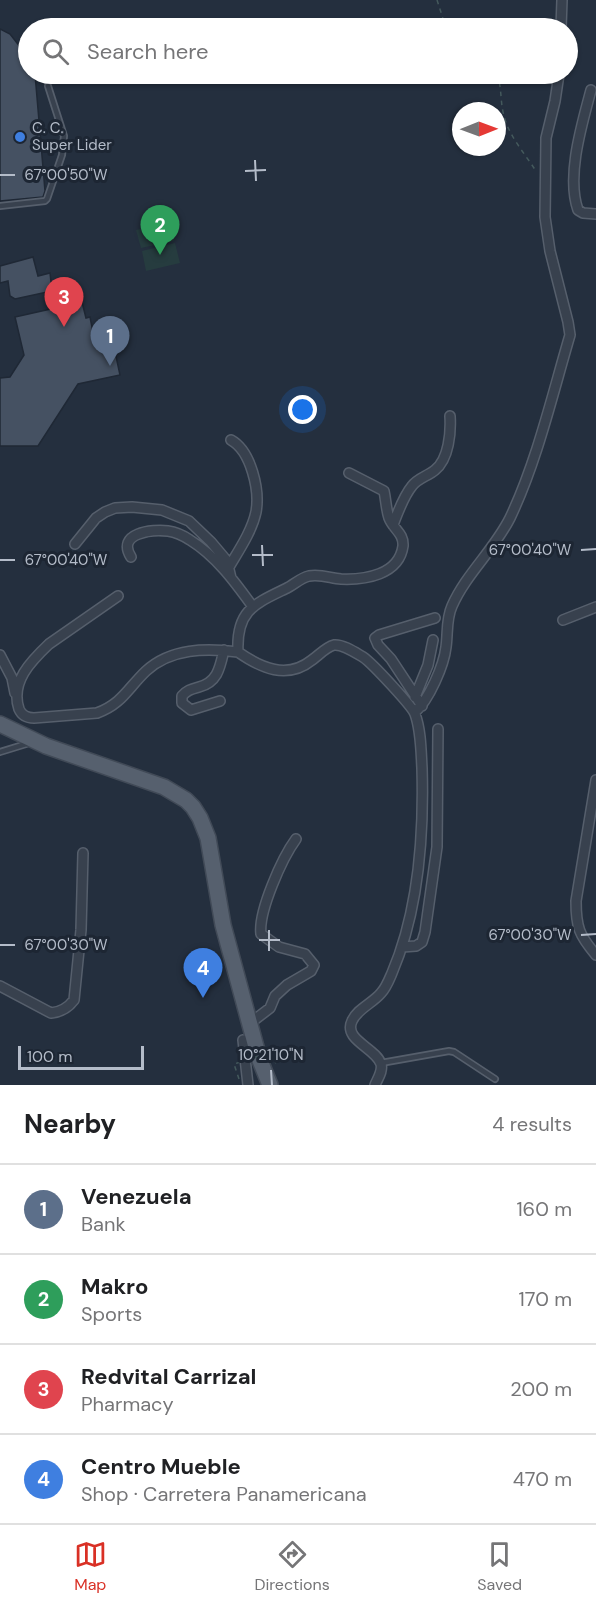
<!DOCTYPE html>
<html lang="en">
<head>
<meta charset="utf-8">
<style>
  :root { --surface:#fff; --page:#f2f2f2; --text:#202124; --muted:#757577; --line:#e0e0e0; --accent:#d93025 }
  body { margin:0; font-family:"DM Sans",sans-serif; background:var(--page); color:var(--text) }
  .compass { position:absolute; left:452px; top:102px; width:54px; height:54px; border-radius:50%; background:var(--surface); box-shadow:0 2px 4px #0004; rotate:89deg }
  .scale { position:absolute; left:18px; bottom:15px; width:126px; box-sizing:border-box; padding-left:6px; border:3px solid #b4bcc9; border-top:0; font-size:16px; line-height:21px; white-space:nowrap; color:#b4bcc9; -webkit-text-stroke:4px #1d2633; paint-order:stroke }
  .you { position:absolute; left:303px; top:410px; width:21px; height:21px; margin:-15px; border:4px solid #fff; border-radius:50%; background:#1a73e8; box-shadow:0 0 0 9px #1a73e833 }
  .badge { display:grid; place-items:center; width:39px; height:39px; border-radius:50%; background:var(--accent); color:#fff; font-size:20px; font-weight:700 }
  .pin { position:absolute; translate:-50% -50px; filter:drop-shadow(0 2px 3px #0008) }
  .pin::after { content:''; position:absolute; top:32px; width:21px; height:18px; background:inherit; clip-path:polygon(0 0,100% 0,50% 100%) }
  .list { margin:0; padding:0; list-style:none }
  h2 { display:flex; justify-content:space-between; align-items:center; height:78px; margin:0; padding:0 24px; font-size:26px }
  h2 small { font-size:20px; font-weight:400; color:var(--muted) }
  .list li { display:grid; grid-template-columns:39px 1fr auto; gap:18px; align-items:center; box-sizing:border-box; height:90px; padding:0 24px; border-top:2px solid var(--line) }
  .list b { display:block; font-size:22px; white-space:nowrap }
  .list p { margin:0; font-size:20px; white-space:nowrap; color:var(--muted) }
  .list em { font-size:20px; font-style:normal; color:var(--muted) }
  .icon { flex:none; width:33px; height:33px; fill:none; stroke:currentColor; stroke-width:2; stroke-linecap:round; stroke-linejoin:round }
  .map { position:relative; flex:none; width:596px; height:1085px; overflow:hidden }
  .search { position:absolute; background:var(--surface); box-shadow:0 2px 4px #0004; left:18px; right:18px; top:18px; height:66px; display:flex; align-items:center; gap:15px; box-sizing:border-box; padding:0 21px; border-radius:33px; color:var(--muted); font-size:22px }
  .sheet { height:438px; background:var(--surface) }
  nav { display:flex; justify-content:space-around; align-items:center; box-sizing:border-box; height:84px; border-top:2px solid var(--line); background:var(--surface); font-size:16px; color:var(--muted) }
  nav a { display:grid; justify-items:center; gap:3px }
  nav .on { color:var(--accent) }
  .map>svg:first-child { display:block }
  .green { fill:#263c3f }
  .building { fill:#455162; stroke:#1f2835; stroke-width:1.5 }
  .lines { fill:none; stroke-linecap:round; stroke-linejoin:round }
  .service-casing { stroke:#565f6c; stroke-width:8 }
  .minor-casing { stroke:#565f6c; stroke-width:12 }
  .primary-casing { stroke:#414a57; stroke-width:18 }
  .path { stroke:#44595c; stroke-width:1.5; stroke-dasharray:4.5 4.5; stroke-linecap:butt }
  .service { stroke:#38414e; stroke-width:4.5 }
  .minor { stroke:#38414e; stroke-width:9 }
  .primary { stroke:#56606e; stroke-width:15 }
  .path-bridge { stroke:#44595c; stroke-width:1.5; stroke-dasharray:4.5 4.5; stroke-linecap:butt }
  .ticks { fill:none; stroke:#b4bcc9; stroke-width:2 }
  .shop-dot { fill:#3f7fe0; stroke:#1d2633; stroke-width:2 }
  .labels { text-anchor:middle; stroke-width:6; stroke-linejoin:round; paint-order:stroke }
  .poi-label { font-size:15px; fill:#b4bcc9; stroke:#1d2633; text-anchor:start }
  .ticks-label { font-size:15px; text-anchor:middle; fill:#b4bcc9; stroke:#1d2633; stroke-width:6; stroke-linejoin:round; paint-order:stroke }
</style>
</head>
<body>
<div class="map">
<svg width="596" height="1085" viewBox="0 0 596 1085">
  <rect width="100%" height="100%" fill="#242f3e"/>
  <!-- green -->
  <path class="green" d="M170,222l4,19 -33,7 -5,-18z
    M175,243l5,20 -34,8 -4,-20z"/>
  <!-- building -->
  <path class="building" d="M0,29l10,5 18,23v17h7l10,117 -2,6 -43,4z
    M33,257l5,19 12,-3 2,18 -37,8 -5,-3 -2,-15 -8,2v-17z
    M82,302l4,16 4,-1 3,15 17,-4 10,47 -42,9 -40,62h-38v-68l10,-1 14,-22 -9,-38z"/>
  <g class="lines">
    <!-- service casing -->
    <g class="service-casing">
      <path id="service" d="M0,206l45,-5 2,-2 15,-44 2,-19 -16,-50
        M0,752l26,-8
        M381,1063l68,-12 5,1 41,27"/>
    </g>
    <!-- minor casing -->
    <g class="minor-casing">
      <path id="minor" d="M561,28l1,-28
        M591,90c-9,34 -25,86 -13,120l5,3 13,1
        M349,473l35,18c2,9 2,18 5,27 4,11 15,15 14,28 -4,29 -38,34 -62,33 -11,-1 -20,-5 -32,-3 -9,2 -15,9 -24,13 -31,15 -49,22 -47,63 23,16 49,28 74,8 7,-5 14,-13 22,-15 9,-1 22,8 29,12 9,6 49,49 52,57 6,16 6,37 7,54 2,68 -3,142 -30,205 -3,7 -6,15 -11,20 -8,10 -24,16 -29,28 -9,19 24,27 29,43 2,7 -3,14 -6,21
        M393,525c5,-13 10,-28 19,-39 6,-8 16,-10 23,-16 14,-11 16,-38 15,-54
        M75,544l21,-26 9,-6 10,-4 17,-1 30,3 27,11 22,21 16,19 4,17
        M131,557c-15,-24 21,-28 37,-26 7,1 16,5 22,9 26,16 45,42 63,67
        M229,567c10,-17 23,-36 27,-55 4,-22 -5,-61 -25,-72
        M118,596l-69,48c-18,17 -39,38 -30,65 3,7 8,9 15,9l63,-5c25,-9 31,-25 49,-42 25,-23 60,-23 92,-19
        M563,620l33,-13
        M0,655l12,23 3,15
        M415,697l13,-32 5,-25
        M220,701l-29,9 -9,-7v-7c5,-6 10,-7 17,-9 19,-5 21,-20 25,-37
        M422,706l-31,-47 -13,-14 -3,-7 4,-3 56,-17
        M415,712c14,-12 29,-47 31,-65 2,-14 0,-28 6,-41 14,-32 42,-56 58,-88 27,-57 42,-122 60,-183l-2,-13 -18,-71 -5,-34 1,-79 9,-37 4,-27
        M596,780l-20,121c0,26 3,34 20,54
        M402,947l14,-1 6,-4 3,-10 12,-85 1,-118
        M0,986l51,27c10,-1 17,-5 23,-13l7,-70 2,-77
        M249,1024l21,-16 5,-12 12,-11 24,-14 3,-6 -9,-11 -26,-7 -18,-13c-3,-22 21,-76 35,-95
        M243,1040l5,45"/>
    </g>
    <!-- primary casing -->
    <g class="primary-casing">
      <path id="primary" d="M0,724l46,22 118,41 22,13 7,7 7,11 8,20 15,87 36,133 11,27"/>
    </g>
    <!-- path -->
    <path class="path" d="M437,0l9,28
      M497,74c5,13 3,28 7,42 5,20 21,38 32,55"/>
    <!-- service -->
    <use href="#service" class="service"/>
    <!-- minor -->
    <use href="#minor" class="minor"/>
    <!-- primary -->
    <use href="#primary" class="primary"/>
    <!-- path-bridge -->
    <path class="path-bridge" d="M239,1079l-5,-15 38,-12 4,12"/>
  </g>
  <!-- ticks -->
  <path class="ticks" d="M255,160l1,21M245,171l21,-1M0,175h15M262,545l1,21M581,550l15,-1M252,555h21M0,560h15M269,930v21M581,935l15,-1M259,940h21M0,945h15M271,1070l1,15"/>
  <!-- markers -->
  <circle class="shop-dot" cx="20" cy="137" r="6"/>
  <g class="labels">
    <!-- poi labels -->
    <g class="poi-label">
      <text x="32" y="133">C. C.<tspan x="32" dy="17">Super Lider</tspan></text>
    </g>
  </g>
  <g class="ticks-label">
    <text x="66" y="180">67°00'50"W</text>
    <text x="530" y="555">67°00'40"W</text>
    <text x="66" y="565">67°00'40"W</text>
    <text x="530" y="940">67°00'30"W</text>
    <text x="66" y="950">67°00'30"W</text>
    <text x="271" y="1060">10°21'10"N</text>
  </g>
</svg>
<svg class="compass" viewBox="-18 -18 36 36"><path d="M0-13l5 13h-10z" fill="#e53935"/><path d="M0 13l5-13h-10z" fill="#757577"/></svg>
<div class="scale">100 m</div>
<div class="you"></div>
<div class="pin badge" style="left:110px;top:366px;background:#5c6f8a">1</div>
<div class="pin badge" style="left:160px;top:255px;background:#2e9e5b">2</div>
<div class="pin badge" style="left:64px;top:327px;background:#e0444e">3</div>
<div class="pin badge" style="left:203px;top:998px;background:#3f7fe0">4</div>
<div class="search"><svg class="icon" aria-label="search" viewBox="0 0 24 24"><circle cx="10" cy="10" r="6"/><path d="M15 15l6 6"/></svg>Search here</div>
</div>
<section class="sheet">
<h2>Nearby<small>4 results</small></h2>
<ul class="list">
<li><span class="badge" style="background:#5c6f8a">1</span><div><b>Venezuela</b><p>Bank</p></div><em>160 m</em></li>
<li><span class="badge" style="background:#2e9e5b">2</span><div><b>Makro</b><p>Sports</p></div><em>170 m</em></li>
<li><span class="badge" style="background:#e0444e">3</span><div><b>Redvital Carrizal</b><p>Pharmacy</p></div><em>200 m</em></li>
<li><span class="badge" style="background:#3f7fe0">4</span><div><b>Centro Mueble</b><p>Shop · Carretera Panamericana</p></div><em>470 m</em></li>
</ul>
</section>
<nav>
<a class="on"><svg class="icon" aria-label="map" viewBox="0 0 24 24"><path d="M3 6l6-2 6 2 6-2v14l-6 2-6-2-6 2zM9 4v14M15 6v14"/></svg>Map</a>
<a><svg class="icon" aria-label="directions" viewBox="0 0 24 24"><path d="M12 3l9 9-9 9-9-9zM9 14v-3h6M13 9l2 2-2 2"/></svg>Directions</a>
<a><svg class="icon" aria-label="saved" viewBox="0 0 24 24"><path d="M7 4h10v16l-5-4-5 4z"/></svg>Saved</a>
</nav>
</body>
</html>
